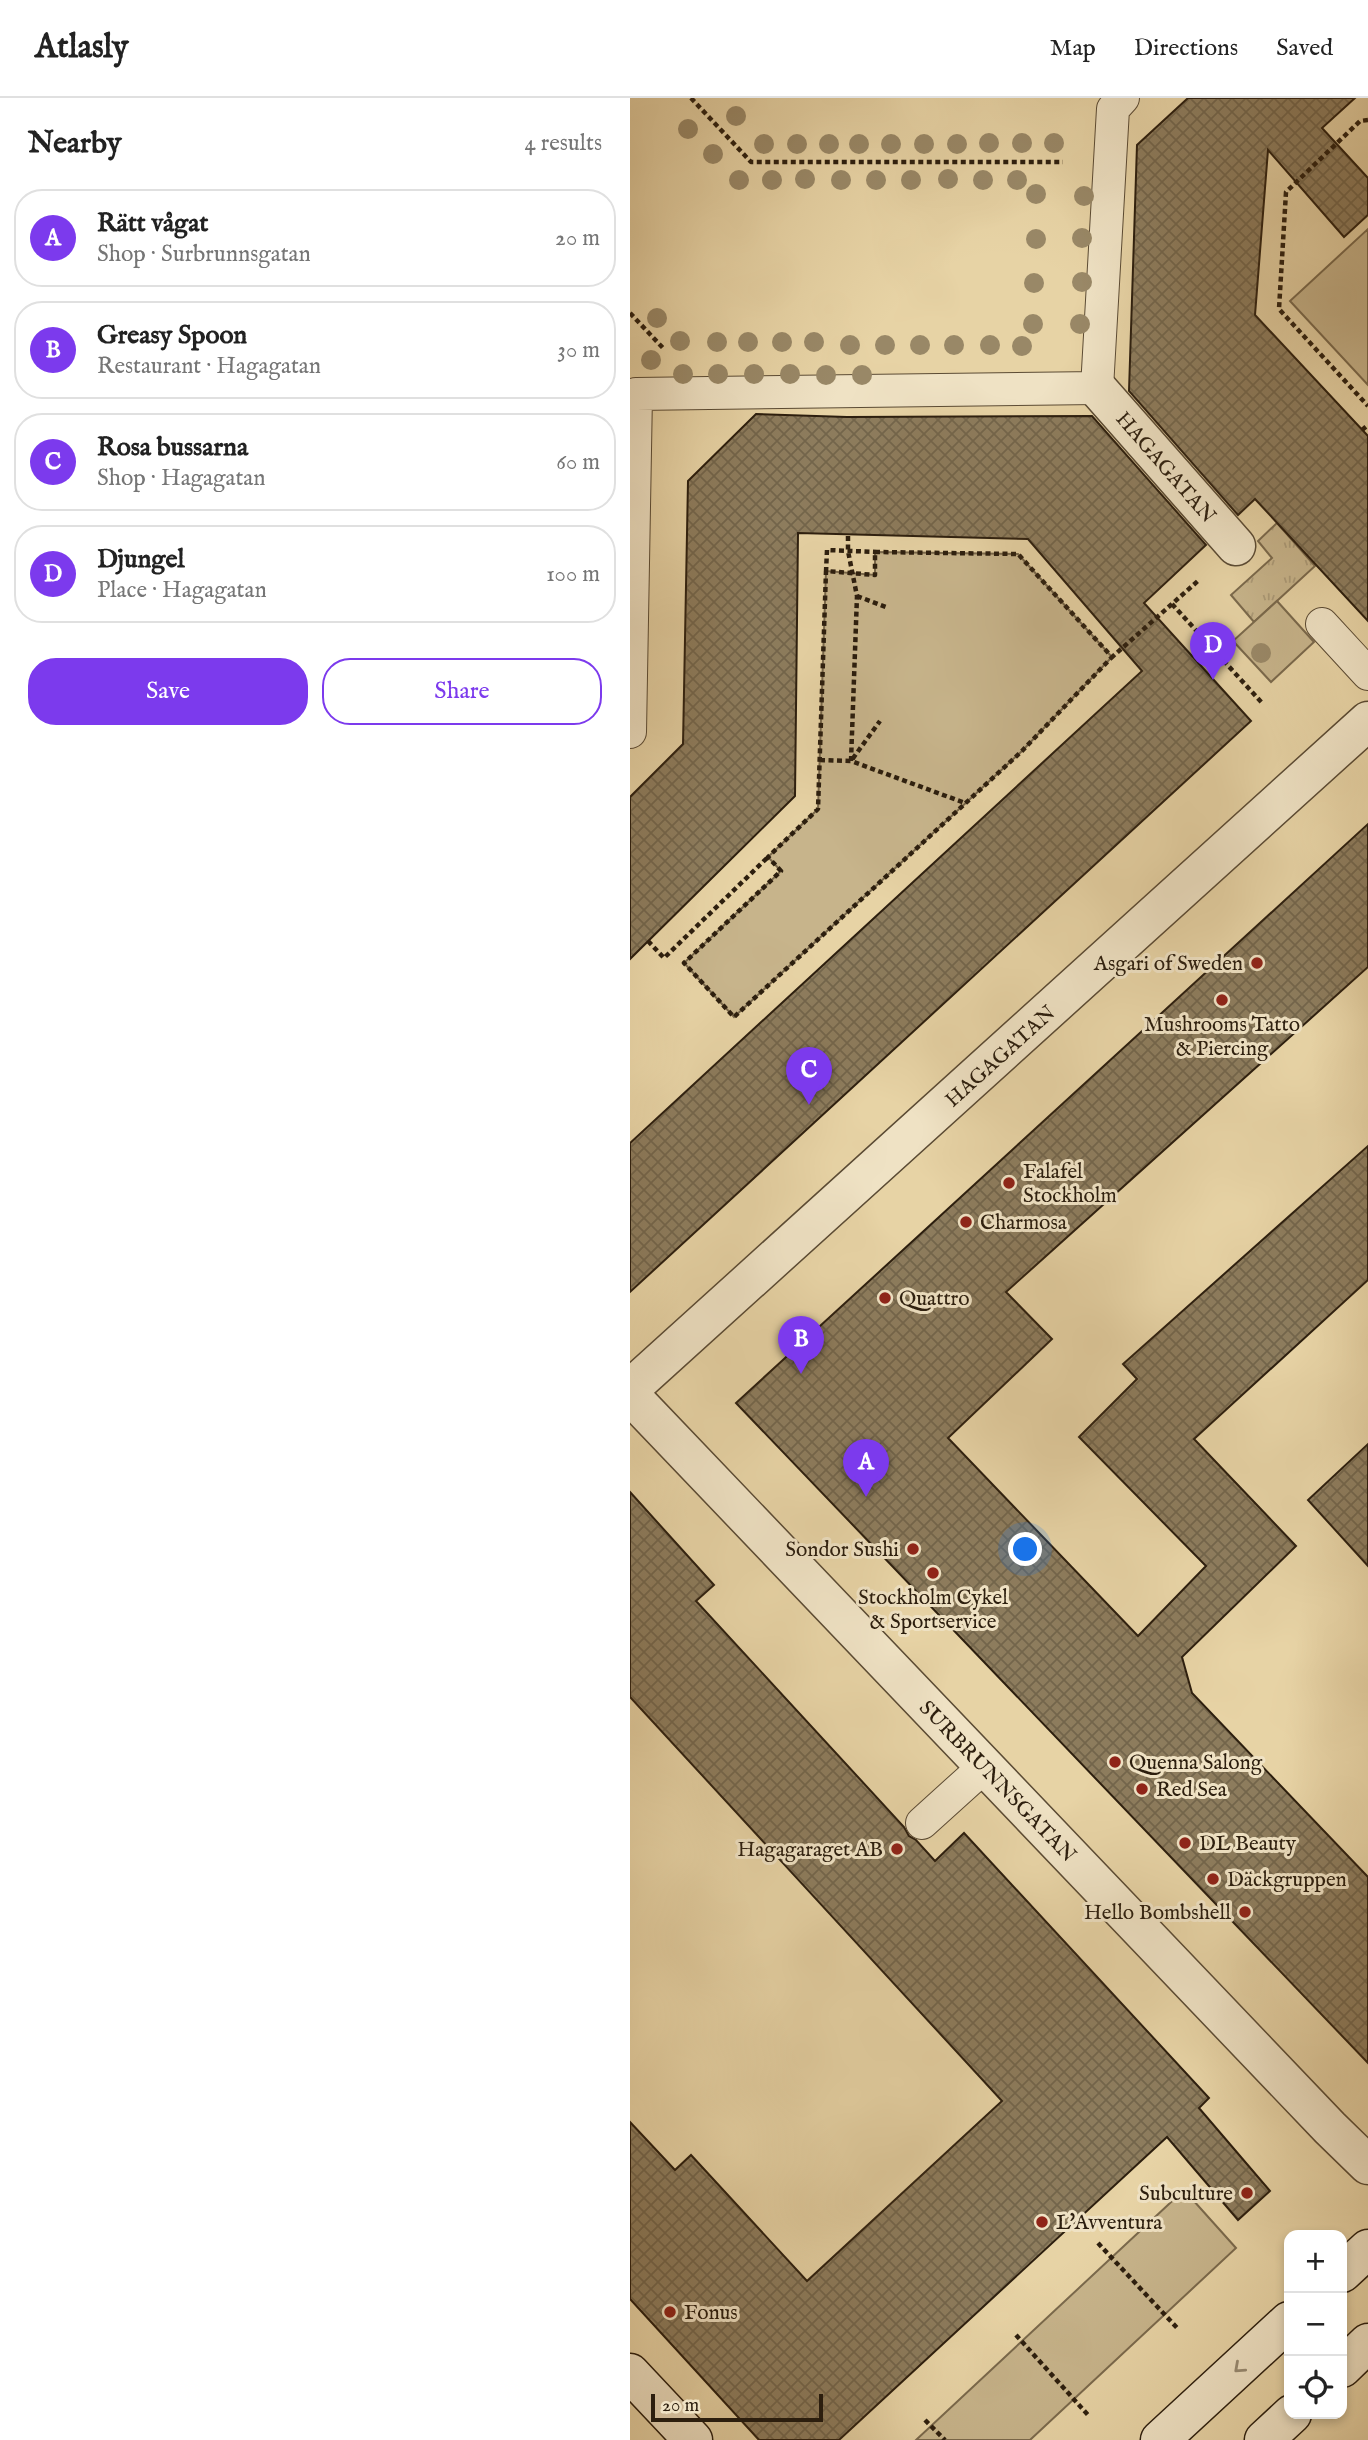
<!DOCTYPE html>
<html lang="en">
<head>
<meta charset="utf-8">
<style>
  :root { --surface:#fff; --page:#f2f2f2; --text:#222; --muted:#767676; --line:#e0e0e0; --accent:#7c3aed }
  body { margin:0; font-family:"IM FELL English",serif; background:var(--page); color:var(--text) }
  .controls { position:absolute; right:21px; bottom:21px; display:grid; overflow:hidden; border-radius:14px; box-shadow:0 4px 10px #0003 }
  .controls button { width:63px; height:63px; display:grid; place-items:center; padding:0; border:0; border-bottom:2px solid var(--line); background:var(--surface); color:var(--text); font:35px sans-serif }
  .scale { position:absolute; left:21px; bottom:18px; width:172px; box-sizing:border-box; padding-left:7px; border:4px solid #2c1e0e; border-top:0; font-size:19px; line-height:24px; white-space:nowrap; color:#2c1e0e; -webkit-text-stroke:5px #efe2c4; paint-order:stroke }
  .you { position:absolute; left:396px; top:1452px; width:24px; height:24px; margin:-18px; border:5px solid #fff; border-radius:50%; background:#1a73e8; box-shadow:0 0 0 10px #1a73e833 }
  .badge { display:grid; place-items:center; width:46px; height:46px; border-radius:50%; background:var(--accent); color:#fff; font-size:23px; font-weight:700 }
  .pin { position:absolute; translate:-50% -58px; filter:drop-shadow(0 2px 4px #0008) }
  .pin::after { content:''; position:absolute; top:37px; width:24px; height:21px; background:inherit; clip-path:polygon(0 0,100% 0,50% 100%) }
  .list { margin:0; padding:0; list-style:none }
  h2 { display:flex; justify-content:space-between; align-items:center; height:91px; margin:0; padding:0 28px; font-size:30px }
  h2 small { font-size:23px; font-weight:400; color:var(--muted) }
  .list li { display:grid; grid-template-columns:46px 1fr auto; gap:21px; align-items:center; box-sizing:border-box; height:98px; margin:0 14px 14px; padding:0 14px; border:2px solid var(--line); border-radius:28px }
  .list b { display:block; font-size:26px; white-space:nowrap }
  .list p { margin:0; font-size:23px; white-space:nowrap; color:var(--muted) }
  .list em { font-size:23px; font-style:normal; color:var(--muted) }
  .actions { display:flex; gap:14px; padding:21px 28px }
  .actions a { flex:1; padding:16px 0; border:2px solid var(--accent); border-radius:28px; text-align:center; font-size:24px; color:var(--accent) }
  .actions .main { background:var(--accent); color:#fff }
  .icon { flex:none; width:38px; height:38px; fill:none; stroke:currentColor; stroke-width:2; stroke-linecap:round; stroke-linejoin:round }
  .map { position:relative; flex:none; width:738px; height:2342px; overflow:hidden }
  header { display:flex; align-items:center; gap:42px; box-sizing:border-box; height:98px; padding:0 35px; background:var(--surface); border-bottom:2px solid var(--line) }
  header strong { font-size:33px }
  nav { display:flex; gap:38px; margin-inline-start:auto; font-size:24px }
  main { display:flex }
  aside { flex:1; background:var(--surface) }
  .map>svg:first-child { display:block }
  .grass { fill:url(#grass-tufts); stroke:#7a694c; stroke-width:2 }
  .park { fill:#c7b48b; stroke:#7a694c; stroke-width:2 }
  .building { fill:url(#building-cross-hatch); stroke:#2c1e0e; stroke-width:2 }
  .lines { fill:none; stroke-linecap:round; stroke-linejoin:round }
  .service-casing { stroke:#5b4b34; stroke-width:34 }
  .pedestrian-casing { stroke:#5b4b34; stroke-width:41 }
  .minor-casing { stroke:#5b4b34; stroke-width:41 }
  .secondary-casing { stroke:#2c1e0e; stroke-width:41 }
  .path { stroke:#2c1e0e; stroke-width:4.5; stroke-dasharray:5 3.5; stroke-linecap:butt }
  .service { stroke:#efe2c4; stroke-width:32 }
  .pedestrian { stroke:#efe2c4; stroke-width:38 }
  .minor { stroke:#efe2c4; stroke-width:38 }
  .secondary { stroke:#efe2c4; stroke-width:38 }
  .tree { fill:#998867 }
  .oneway { stroke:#978a72 }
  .poi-dot { fill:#8f2418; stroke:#efe2c4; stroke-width:2.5 }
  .labels { text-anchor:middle; stroke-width:6; stroke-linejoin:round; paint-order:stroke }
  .street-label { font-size:21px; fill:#2c1e0e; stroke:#efe2c4 }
  .poi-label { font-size:21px; fill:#2c1e0e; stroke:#efe2c4; text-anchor:start }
</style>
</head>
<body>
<header>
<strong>Atlasly</strong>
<nav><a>Map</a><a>Directions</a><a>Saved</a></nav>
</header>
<main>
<aside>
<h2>Nearby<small>4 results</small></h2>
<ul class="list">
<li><span class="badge">A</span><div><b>Rätt vågat</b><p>Shop · Surbrunnsgatan</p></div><em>20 m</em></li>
<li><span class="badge">B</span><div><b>Greasy Spoon</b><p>Restaurant · Hagagatan</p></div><em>30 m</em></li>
<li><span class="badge">C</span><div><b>Rosa bussarna</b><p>Shop · Hagagatan</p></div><em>60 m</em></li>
<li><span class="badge">D</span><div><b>Djungel</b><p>Place · Hagagatan</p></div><em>100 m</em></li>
</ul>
<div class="actions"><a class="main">Save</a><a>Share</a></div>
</aside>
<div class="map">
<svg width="738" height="2342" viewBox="0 0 738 2342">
  <defs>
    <pattern id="grass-tufts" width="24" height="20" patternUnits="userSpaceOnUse" patternTransform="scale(1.75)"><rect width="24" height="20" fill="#c7b48b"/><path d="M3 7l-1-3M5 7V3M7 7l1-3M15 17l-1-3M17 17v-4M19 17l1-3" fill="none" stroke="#ab9a77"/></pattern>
    <pattern id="building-cross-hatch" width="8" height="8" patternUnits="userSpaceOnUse" patternTransform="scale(1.75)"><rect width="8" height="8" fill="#8d7c5d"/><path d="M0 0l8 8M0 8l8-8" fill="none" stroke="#73654b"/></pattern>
  </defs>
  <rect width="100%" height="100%" fill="#e7d3a5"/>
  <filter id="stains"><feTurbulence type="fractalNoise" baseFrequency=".00286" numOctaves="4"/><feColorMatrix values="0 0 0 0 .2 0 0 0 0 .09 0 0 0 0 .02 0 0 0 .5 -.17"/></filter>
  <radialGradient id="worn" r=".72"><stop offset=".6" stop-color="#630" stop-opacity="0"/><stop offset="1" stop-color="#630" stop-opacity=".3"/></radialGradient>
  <!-- grass -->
  <path class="grass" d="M647,425l38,43 -61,56 -23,-27 41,-37 -14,-17z"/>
  <!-- park -->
  <path class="park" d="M738,131v156l-78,-84z
    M245,454l143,2 94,103 -90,94 -288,266 -50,-54 97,-92 -13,-14 50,-48 8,-238 49,4z
    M647,503l37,41 -43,40 -38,-41z
    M554,2092l52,58 -206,192h-114z"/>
  <!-- building -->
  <path class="building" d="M558,0h167l-33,30 46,50v37l-24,22 -76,-87 -13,165 113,121v185l-113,-122 -17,16 -109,-124 8,-246z
    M126,316l91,3 245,-1 114,129 -62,58 107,118 -621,571v-149l512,-472 -114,-132 -230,-6 -3,263 -165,163v-162l53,-53 5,-263z
    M738,726v143l-362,325 46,47 -104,99 190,198 68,-70 -127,-129 58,-58 -14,-15 245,-218v134l-174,159 102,107 -114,111 10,36 176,184v186l-632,-660z
    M738,1346v122l-60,-66z
    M0,1394l84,93 -18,16 208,226 5,9 7,4 19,21 29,-28 245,265 -10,10 71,83 -32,29 -71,-83 -328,303h-80l-129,-141v-177l45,48 16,-15 116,126 195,-180 -372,-404z"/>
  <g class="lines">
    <!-- service casing -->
    <g class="service-casing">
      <path id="service" d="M692,526l46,50
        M0,634l6,-338 461,-6 16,-279 10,-11
        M292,1725l62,-56"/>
    </g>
    <!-- pedestrian casing -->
    <g class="pedestrian-casing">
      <path id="pedestrian" d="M467,290l139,158"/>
    </g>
    <!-- minor casing -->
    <g class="minor-casing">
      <path id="minor" d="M0,1291l738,-668
        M0,1297l700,733 38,37"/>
    </g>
    <!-- secondary casing -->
    <g class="secondary-casing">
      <path id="secondary" d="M712,2175l26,-24
        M712,2270l26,-25
        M0,2275l63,67
        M530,2342l129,-119
        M634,2342l28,-26"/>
    </g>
    <!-- path -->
    <path class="path" d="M61,0l60,64h312
      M738,22l-8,1 -74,71 -7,117 89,97
      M0,215l33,35
      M732,332l6,-5
      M218,438v15l9,45 -6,165 114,42
      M245,454l143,2 94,103 -90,94 -288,266 -50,-54 97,-92 -13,-14 50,-48 8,-238 49,4z
      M196,474l1,-22 50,2
      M227,498l29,11
      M542,506l91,100
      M481,560l88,-78
      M190,662l31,1 29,-40
      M18,843l16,17 104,-101
      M468,2145l81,87
      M386,2237l72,80
      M295,2322l20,20"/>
    <!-- service -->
    <use href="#service" class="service"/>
    <!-- pedestrian -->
    <use href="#pedestrian" class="pedestrian"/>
    <!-- minor -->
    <use href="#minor" class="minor"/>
    <!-- secondary -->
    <use href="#secondary" class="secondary"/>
  </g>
  <!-- trees -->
  <g class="tree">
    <circle cx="106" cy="18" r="10"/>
    <circle cx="58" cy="31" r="10"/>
    <circle cx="359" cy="45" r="10"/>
    <circle cx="392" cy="45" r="10"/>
    <circle cx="424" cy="45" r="10"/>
    <circle cx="134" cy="46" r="10"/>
    <circle cx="167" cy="46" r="10"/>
    <circle cx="199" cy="46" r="10"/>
    <circle cx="229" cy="46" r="10"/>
    <circle cx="261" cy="46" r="10"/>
    <circle cx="294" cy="46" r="10"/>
    <circle cx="327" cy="46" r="10"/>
    <circle cx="83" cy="56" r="10"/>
    <circle cx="175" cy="81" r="10"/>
    <circle cx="318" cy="81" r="10"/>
    <circle cx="109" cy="82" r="10"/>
    <circle cx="142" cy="82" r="10"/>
    <circle cx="211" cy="82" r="10"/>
    <circle cx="246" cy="82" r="10"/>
    <circle cx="281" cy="82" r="10"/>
    <circle cx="353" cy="82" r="10"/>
    <circle cx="387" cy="82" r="10"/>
    <circle cx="406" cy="96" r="10"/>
    <circle cx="454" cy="98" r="10"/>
    <circle cx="452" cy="140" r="10"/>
    <circle cx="406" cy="141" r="10"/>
    <circle cx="452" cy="184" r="10"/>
    <circle cx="404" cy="185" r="10"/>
    <circle cx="27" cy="220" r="10"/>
    <circle cx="403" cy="226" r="10"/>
    <circle cx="450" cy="226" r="10"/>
    <circle cx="50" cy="243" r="10"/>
    <circle cx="87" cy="244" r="10"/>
    <circle cx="118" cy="244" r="10"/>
    <circle cx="152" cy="244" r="10"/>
    <circle cx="184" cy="244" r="10"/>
    <circle cx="220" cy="247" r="10"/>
    <circle cx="255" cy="247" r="10"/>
    <circle cx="290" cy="247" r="10"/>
    <circle cx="324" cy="247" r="10"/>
    <circle cx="360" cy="247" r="10"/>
    <circle cx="392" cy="248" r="10"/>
    <circle cx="21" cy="262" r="10"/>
    <circle cx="53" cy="276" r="10"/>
    <circle cx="88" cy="276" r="10"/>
    <circle cx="124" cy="276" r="10"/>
    <circle cx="160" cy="276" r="10"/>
    <circle cx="196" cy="277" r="10"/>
    <circle cx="232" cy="277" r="10"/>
    <circle cx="631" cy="555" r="10"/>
  </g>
  <!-- one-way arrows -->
  <defs><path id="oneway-chevron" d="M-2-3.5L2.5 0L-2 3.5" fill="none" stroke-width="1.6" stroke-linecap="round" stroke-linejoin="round" transform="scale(1.75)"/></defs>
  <use class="oneway" href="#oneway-chevron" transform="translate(609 2270) rotate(138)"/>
  <!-- markers -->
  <g class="poi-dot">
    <circle cx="627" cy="865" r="7"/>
    <circle cx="592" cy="902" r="7"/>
    <circle cx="379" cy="1085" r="7"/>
    <circle cx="336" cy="1124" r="7"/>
    <circle cx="255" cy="1200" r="7"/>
    <circle cx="283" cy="1451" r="7"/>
    <circle cx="303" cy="1475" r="7"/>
    <circle cx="485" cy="1664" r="7"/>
    <circle cx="512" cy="1691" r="7"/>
    <circle cx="555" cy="1745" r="7"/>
    <circle cx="267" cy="1751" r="7"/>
    <circle cx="583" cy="1781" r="7"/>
    <circle cx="615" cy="1814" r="7"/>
    <circle cx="617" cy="2095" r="7"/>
    <circle cx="412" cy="2124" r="7"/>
    <circle cx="40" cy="2214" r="7"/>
  </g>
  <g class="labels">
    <!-- street labels -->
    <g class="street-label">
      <text transform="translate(536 369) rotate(49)" y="7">HAGAGATAN</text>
      <text transform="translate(370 958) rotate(-42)" y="7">HAGAGATAN</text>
      <text transform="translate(368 1683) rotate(46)" y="7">SURBRUNNSGATAN</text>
    </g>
    <!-- poi labels -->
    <g class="poi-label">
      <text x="613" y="872" text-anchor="end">Asgari of Sweden</text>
      <text x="592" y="933" text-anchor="middle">Mushrooms Tatto<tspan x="592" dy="24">&amp; Piercing</tspan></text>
      <text x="393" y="1080">Falafel<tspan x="393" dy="24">Stockholm</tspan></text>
      <text x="350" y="1131">Charmosa</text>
      <text x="269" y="1207">Quattro</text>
      <text x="269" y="1458" text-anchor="end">Sondor Sushi</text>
      <text x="303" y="1506" text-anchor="middle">Stockholm Cykel<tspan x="303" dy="24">&amp; Sportservice</tspan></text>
      <text x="499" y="1671">Quenna Salong</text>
      <text x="526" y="1698">Red Sea</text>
      <text x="569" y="1752">DL Beauty</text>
      <text x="253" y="1758" text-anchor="end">Hagagaraget AB</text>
      <text x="597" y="1788">Däckgruppen</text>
      <text x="601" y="1821" text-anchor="end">Hello Bombshell</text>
      <text x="603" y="2102" text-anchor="end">Subculture</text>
      <text x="426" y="2131">L'Avventura</text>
      <text x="54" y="2221">Fonus</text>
    </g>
  </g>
  <rect width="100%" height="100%" filter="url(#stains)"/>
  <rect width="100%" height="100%" fill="url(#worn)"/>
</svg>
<div class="controls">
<button>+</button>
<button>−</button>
<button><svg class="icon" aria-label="locate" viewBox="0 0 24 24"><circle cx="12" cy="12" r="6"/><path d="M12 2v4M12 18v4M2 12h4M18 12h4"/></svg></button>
</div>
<div class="scale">20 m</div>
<div class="you"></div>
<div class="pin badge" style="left:236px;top:1399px">A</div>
<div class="pin badge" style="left:171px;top:1276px">B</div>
<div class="pin badge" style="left:179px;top:1007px">C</div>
<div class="pin badge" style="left:583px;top:582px">D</div>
</div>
</main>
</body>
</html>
